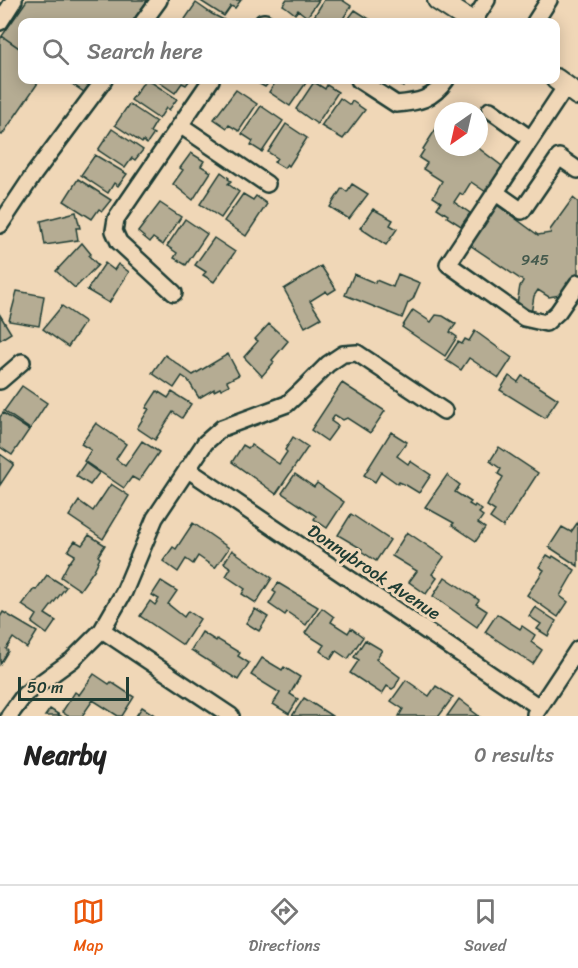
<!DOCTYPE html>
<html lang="en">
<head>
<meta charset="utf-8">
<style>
  :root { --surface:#fff; --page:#f2f2f2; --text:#222; --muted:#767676; --line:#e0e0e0; --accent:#ea580c }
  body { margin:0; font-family:Sriracha,sans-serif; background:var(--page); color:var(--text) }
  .compass { position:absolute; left:434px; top:102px; width:54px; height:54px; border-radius:50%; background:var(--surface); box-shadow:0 3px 15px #0003; rotate:214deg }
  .scale { position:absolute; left:18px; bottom:15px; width:111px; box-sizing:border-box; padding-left:6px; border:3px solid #1f3d34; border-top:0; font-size:16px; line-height:21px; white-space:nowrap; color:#1f3d34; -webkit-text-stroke:4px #f0d7b7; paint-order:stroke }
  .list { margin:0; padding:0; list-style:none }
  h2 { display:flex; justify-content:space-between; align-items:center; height:78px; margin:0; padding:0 24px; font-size:26px }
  h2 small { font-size:20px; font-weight:400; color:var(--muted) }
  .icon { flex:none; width:33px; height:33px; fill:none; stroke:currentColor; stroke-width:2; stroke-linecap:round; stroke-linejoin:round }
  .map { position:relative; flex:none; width:578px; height:716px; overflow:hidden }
  .search { position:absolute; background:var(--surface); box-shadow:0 3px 15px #0003; left:18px; right:18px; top:18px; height:66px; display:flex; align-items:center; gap:15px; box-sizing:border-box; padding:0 21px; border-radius:12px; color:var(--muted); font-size:22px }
  .sheet { height:168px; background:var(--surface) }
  nav { display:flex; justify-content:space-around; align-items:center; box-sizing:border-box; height:84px; border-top:2px solid var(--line); background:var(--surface); font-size:16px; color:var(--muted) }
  nav a { display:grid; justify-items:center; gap:3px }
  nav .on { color:var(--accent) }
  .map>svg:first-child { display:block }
  .building { fill:#b5ac93; stroke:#1f3d34; stroke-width:1.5 }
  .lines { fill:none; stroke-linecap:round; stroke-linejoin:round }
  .minor-casing { stroke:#1f3d34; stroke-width:20 }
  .major-casing { stroke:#1f3d34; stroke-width:24 }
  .minor { stroke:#f0d7b7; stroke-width:15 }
  .major { stroke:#f0d7b7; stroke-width:20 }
  .labels { text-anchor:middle; stroke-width:6; stroke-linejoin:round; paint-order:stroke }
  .number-label { font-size:15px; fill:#44594c }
  .street-label { font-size:18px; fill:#1f3d34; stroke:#f0d7b7 }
</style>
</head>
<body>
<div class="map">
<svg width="578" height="716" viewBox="0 0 578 716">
  <rect width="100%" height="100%" fill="#f0d7b7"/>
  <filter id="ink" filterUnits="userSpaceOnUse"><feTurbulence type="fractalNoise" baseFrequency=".0167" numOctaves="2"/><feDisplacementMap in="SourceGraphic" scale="12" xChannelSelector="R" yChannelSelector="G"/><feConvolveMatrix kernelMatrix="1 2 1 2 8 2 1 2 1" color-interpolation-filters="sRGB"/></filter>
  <g filter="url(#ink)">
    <!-- building -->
    <path class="building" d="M27,0h121l-16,22h-110v28l-20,-14z
      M199,0h42l-6,8 -4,-2 -7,10z
      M286,0h33l-12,17 -9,-7 -3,4 -9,-7 -3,-2z
      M324,0h18l9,6 -10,16h-25l-4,-2z
      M196,3l16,11 16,8h-45z
      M355,10l19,12h-28z
      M2,36l20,14v30h18l-38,55 -2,-1v-95z
      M66,80h27l-9,12z
      M145,80h3l29,19 -8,11 -3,-2 -7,11 -28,-19z
      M156,80h34l-4,5 -4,-2 -7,10z
      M255,80h16l-6,7 -11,-6z
      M277,80h31l-18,26 -21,-14z
      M394,80h17l-8,7z
      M314,82l11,7 2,-4 11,7 -21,32 -21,-15z
      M236,90l21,14 -18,27 -10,-6 -2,3 -13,-9z
      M340,98l10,7 2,-4 13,9 -22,29 -22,-13z
      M129,104l27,18 -6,10 4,2 -7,10 -4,-3 -1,2 -27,-18z
      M261,106l22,15 -21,31 -11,-7 2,-4 -11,-7z
      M286,124l21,14 -18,28 -2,-2 -3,4 -10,-6 3,-4 -9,-6z
      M439,124l4,3v20h34l25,19 -16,26 -15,-10 -8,13 -3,-2 -6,9 16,11 -9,13 -14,-9 1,-2 -11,-7 4,-6 -8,-5 9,-16 -19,-12 4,-6 -8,-5 5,-8 -1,-1z
      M112,129l31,21 -8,10 -3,-2 -7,10 -27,-18z
      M191,153l13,8 -3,5 10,6 -18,28 -20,-16 10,-14 -3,-2z
      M95,155l32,19 -9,12 -4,-3 -6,10 -27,-18z
      M221,172l8,6 -1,1 3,2 -3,3 11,8 -18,26 -21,-14z
      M78,179l33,21 -9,11 -3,-2 -7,10 -28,-18z
      M352,184l16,10 -19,25 -19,-12 12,-19 5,4z
      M243,194l10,6 3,-4 11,8 -21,32 -22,-15z
      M573,198l5,4v74l-12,18 -17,3 -11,-7 -4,6 -3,18 -14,-10 3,-18 3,-5 -53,-36 27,-40 41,30 13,-2 -1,-3z
      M160,203l21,14 -18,28 -10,-7 -3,4 -12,-10z
      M373,209l20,11 -3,5 7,4 -11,16 -26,-17z
      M76,212l4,16h-4l2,12 -33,5 -4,-24z
      M185,219l22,15 -21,31 -12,-7 3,-5 -10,-7z
      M214,238l21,14 -21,30 -11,-7 3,-3 -11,-7z
      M82,243l9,11 -2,2 9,9 -23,23 -19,-17z
      M105,263l9,7 4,-6 11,8 -20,31 -22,-13z
      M321,266l15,23 -8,5 -2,-3 -16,10 11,17 -16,9 -21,-38z
      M354,274l21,9 1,-3 17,7 5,-13 22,9 -7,16 -5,4 -6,15 -57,-23z
      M17,291l27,5 -5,30 -30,-5z
      M62,306l23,16 -17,25 -25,-18z
      M413,310l18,12 5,-7 7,1 13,8 -6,8 7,5 -12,19 -43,-29z
      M0,315l11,18 -11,7z
      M269,324l19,17 -16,19 2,2 -12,14 -18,-19 14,-16 -3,-2z
      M475,331l37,27 -13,20 -30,-20 -8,12 -15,-10 12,-18 4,2 3,-5 4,2z
      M228,354l11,21 -12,6 2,4 -8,4 -1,-1 -6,3v-2l-15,9 -11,-18 -6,-4 -8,12 -22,-15 13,-18 28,20z
      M509,376l9,6 4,-6 2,1 34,22 -13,19 -45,-28z
      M342,383l43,28 -15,22 -23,-15 -4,2 -8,-5 -4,6 7,5 -11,15 -16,-11z
      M22,386l25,17 -17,26 -26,-18z
      M157,391l11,7 4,-6 19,12 -9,14 -9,-6 -18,28 -18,-12 12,-19 -3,-1z
      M3,413l26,17 -17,25 -12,-8v-30z
      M96,423l30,21 -10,15 9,7 17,-25 17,11 -20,29 -7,-4 -8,11 -40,-27 7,-11 -10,-6z
      M391,432l16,10 -10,14 11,8 2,-3 21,14 -12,18 -13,-8 -7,-3 -1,2 -17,-12 -6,10 -11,-7z
      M293,437l15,10 -32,47 -44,-32 11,-17 5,3 3,-3 28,19 8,-12 -2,-2z
      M499,447l39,26 -35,54 -13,-9 5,-7 -8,-5 16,-29 -5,-3 3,-5 -11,-8z
      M0,454l14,10 -14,21z
      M85,463l14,10 -9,12 -14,-9z
      M295,474l19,13 3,-4 27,19 -17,26 -13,-9 2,-3 -34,-23z
      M447,475l13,10 -5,7 16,10 -2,2 5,3 1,-2 7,5 -3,3 4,3 -5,7 7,5 -9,13 -24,-16 2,-2 -29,-16z
      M111,484l18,12 -26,43 -34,-23 10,-15 14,10z
      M351,514l39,26 -14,21 -15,-10 1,-2 -24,-14z
      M578,522v44l-29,-19 13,-20 9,5z
      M193,523l36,25 -14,20 -17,-12 -5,8 -7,-5 -8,13 -15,-11 10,-14 3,2z
      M407,532l37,25 -12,17 5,4 -11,16 -17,-12 8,-11 -25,-15z
      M89,535l16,10 -7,11 2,2 -6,12 -14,20 -19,-13 8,-15h1l5,-7 -7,-4 7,-10 7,4z
      M232,550l40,28 -16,25 -14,-9 3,-5 -19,-13 5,-8 -7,-5z
      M547,555l5,3 1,-2 22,14 -15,26 8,6 -10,15 -31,-22 17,-25 -5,-3z
      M47,575l19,12 -21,27 11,7 -9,13 -15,-11 5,-8 -15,-10 12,-16 2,1z
      M445,577l34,23 -3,4 11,7 -10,16 -44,-31z
      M161,581l16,10 -9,13 16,13 4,-6 12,8 -17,26 -43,-29 10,-15 5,4 4,-6 -7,-4z
      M278,583l40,24 -12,18 -19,-13 -2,3 -16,-11 7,-11 -3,-2z
      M535,607l21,14 -8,15 -11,-7 4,-5 -12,-8z
      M322,608l12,9 -3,5 17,11 3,-5 12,9 -15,22 -12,-8 -5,8 -11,-8 4,-6 -19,-12z
      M255,609l13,8 -9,14 -13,-8z
      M3,612l34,20 -10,16 -14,-10 -7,11 2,2 -8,13v-47z
      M497,614l23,15 2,-3 13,9 -4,7 11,8 -9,14 -48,-32z
      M202,632l14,9 1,-2 23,14 -2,3 11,7 -11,17 -47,-30z
      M365,640l17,10 -6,9 24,18 -5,10 -3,2 -5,-3 -5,8 -32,-21 9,-13 -5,-3z
      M262,658l20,12 2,-3 16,10 -10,17 8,5 -9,15 -16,-10 7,-11 -29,-18z
      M94,674l15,10 2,-2 23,15 -12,19h-4l-25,-16 -11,16h-14l-6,-4 13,-20 4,3z
      M406,680l23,16 7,-10 17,11 -14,19h-40l4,-7 -12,-8z
      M304,698l28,18h-40z
      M459,699l13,10 -1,1 8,6h-32z
      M142,707l14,9h-20z
      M50,709l11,7h-16z"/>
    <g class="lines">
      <!-- minor casing -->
      <g class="minor-casing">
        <path id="minor" d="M0,22l14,-22
          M143,22l16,-22
          M263,22h2
          M473,22l14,-22
          M535,22l14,-22
          M359,80l37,24c23,-2 36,-4 50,-24
          M566,86l-118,178 76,54 22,5 12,-11 20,-29
          M490,110l41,29
          M180,125l87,59
          M495,192l27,19 37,-54 19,13
          M0,225l34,-51 70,-94
          M174,293l-55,-51 -5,-11 2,-12 95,-139
          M0,381l22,-19
          M187,469l352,238
          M102,630l129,86
          M535,714l43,-65
          M9,716l16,-22 47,-34 30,-30 22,-38 31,-74 50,-75 17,-15 65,-24 14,-13 27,-27 15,-10 14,-1 87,58"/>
      </g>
      <!-- major casing -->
      <g class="major-casing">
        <path id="major" d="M438,0l34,22
          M556,79l22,16"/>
      </g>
      <!-- minor -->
      <use href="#minor" class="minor"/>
      <!-- major -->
      <use href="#major" class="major"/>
    </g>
  </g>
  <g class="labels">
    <!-- number labels -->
    <g class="number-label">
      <text x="535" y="265">945</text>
    </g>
    <!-- street labels -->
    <g class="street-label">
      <text transform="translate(374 572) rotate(34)" y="6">Donnybrook Avenue</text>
    </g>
  </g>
</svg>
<svg class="compass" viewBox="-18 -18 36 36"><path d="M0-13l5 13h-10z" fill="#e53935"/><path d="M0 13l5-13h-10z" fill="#767676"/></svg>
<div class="scale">50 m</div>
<div class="search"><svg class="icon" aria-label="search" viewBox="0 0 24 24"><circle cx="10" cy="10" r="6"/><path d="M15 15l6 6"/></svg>Search here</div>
</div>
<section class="sheet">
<h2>Nearby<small>0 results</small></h2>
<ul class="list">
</ul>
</section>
<nav>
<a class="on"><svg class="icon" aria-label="map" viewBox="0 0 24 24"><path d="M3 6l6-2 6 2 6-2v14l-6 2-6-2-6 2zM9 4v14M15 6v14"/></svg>Map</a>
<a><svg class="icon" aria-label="directions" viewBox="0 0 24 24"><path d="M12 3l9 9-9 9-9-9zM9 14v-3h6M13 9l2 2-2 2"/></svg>Directions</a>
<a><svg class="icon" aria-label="saved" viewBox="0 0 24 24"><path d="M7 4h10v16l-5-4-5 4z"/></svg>Saved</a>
</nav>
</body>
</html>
